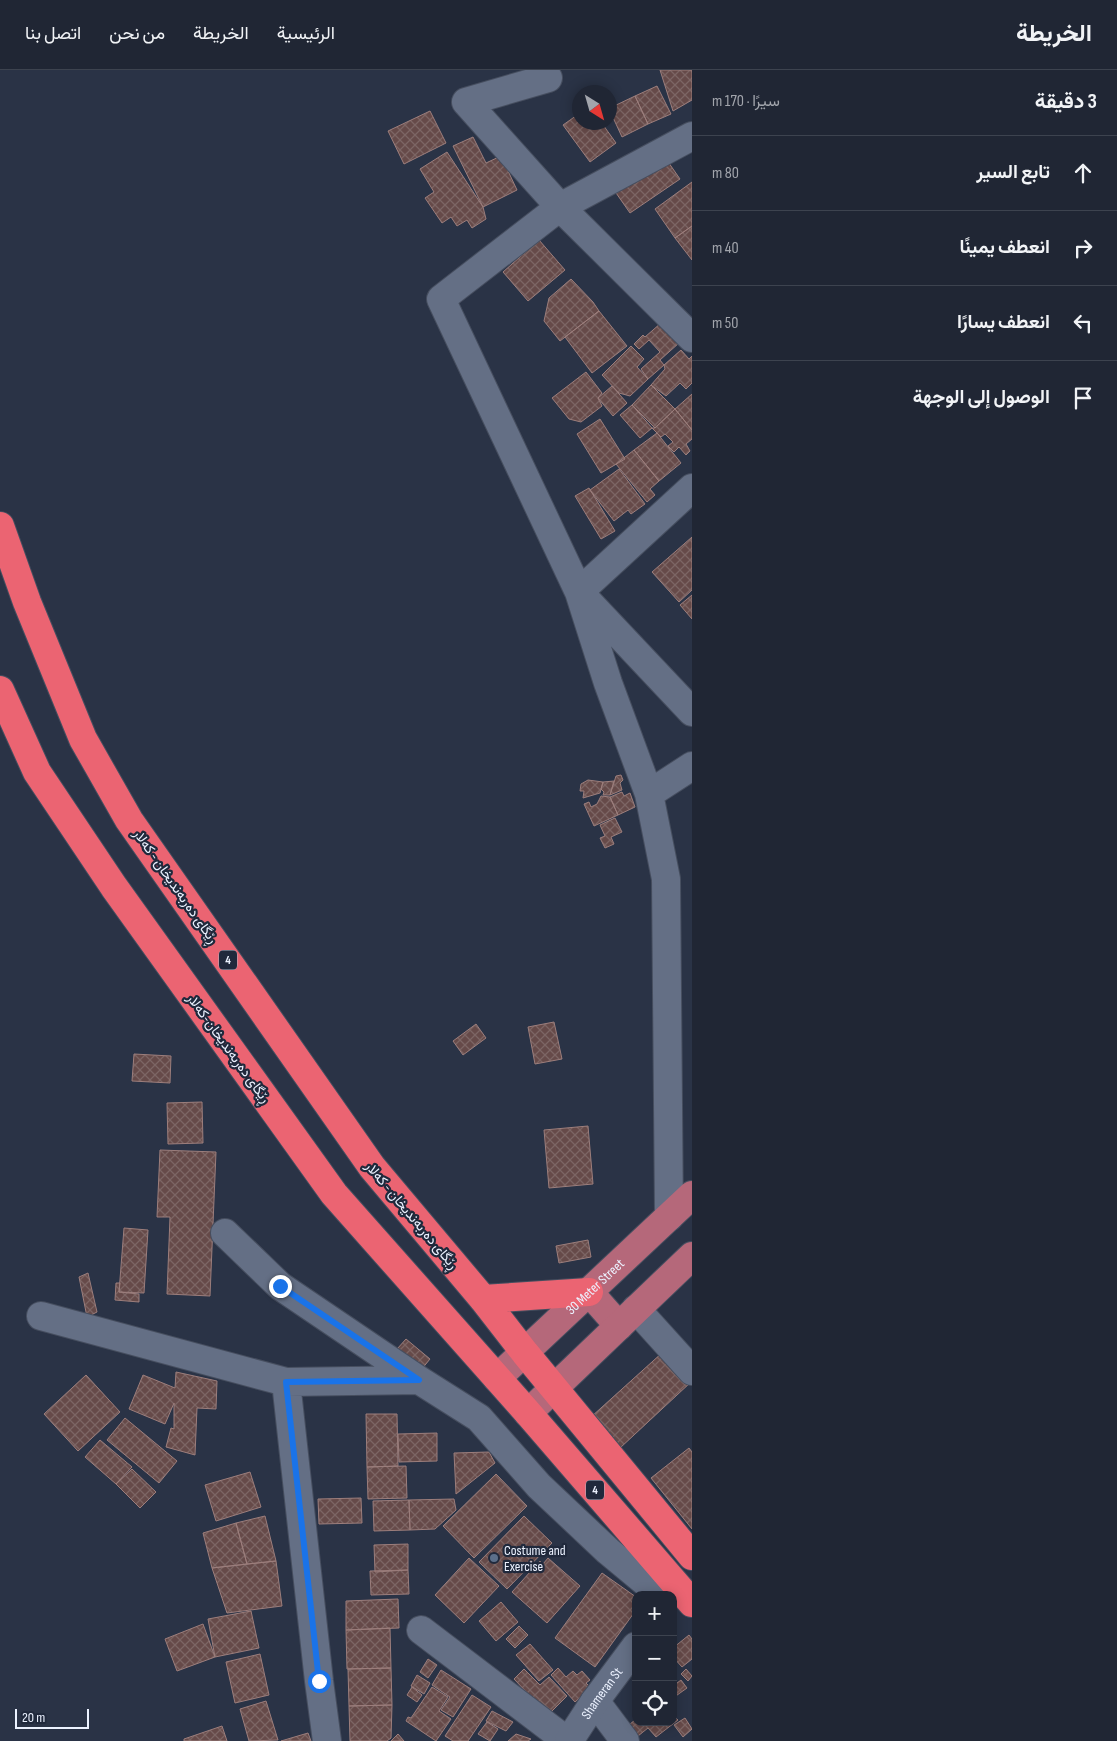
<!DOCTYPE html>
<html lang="ar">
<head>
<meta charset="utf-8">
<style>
  :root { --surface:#202634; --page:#282e3c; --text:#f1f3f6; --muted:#a2a5ac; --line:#3d434f }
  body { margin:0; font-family:"Sofia Sans Condensed",Vazirmatn,sans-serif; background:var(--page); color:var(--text); direction:rtl }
  .controls { position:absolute; right:15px; bottom:15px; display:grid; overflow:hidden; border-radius:10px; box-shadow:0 2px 12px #0003 }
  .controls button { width:45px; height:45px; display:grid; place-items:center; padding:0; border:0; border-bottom:1px solid var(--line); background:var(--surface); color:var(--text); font:25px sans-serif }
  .compass { position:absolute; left:572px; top:15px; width:45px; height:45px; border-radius:50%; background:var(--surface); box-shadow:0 2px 12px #0003; rotate:143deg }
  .scale { position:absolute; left:15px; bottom:12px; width:74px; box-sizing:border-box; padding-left:5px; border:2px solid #ecf2ff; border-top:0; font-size:14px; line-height:18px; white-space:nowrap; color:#ecf2ff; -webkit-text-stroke:4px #20293c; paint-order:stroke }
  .stop { position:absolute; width:15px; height:15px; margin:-11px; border:4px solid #1a73e8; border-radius:50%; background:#fff }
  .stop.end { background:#1a73e8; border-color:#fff; box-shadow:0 1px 5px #0008 }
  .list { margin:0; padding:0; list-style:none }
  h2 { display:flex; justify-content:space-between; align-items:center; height:65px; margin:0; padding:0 20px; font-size:21px }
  h2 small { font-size:16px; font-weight:400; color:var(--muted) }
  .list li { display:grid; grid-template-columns:32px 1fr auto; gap:15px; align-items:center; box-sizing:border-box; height:75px; padding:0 20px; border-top:1px solid var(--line) }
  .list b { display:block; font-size:19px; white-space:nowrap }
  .list em { font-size:16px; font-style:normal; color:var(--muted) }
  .icon { flex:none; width:28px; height:28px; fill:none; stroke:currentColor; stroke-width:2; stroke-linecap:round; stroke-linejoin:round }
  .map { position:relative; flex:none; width:692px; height:1671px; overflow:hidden; direction:ltr }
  header { display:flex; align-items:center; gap:30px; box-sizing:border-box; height:70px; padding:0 25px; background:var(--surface); border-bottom:1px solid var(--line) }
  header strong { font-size:24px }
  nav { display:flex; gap:28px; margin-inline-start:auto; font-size:18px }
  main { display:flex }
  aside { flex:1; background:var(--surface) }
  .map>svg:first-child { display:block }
  .building { fill:url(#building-cross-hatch); stroke:#9c7e7c }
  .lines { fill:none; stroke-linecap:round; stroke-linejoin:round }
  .street-casing { stroke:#464e5f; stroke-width:30 }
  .secondary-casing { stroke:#464e5f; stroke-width:30 }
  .primary-casing { stroke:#464e5f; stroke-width:30 }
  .highway-casing { stroke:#464e5f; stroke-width:30 }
  .street { stroke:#646f85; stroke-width:28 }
  .secondary { stroke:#646f85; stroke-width:28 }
  .primary { stroke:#b5687a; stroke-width:28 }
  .highway { stroke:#eb6472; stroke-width:28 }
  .route { stroke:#1a73e8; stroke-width:6 }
  .service-dot { fill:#5c6f8a; stroke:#20293c; stroke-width:2 }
  .labels { text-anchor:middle; stroke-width:4.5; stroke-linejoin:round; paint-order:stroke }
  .shield { fill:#20293c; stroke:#afb6c4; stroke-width:1 }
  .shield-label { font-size:12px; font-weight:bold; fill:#ecf2ff }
  .street-label { font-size:14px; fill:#ecf2ff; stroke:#20293c }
  .poi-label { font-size:14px; fill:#ecf2ff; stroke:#20293c; text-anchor:start }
</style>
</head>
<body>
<header>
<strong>الخريطة</strong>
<nav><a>الرئيسية</a><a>الخريطة</a><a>من نحن</a><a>اتصل بنا</a></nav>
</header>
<main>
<aside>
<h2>3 دقيقة<small>سيرًا · 170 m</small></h2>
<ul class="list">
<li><svg class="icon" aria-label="ahead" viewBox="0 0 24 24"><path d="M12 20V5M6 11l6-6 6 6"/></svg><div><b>تابع السير</b></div><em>80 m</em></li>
<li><svg class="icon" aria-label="right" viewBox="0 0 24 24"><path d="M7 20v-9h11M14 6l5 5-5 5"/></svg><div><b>انعطف يمينًا</b></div><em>40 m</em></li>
<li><svg class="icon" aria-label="left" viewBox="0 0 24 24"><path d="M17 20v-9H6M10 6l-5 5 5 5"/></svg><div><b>انعطف يسارًا</b></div><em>50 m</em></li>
<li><svg class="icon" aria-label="arrive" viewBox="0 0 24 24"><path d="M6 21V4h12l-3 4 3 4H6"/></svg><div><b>الوصول إلى الوجهة</b></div></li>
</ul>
</aside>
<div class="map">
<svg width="692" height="1671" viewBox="0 0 692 1671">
  <defs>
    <pattern id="building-cross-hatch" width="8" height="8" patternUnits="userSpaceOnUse" patternTransform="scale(1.25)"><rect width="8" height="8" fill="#664a49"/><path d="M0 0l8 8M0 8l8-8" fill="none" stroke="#7c6564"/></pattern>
  </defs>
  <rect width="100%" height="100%" fill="#2a3346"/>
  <!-- building -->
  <path class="building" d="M660,0h32v30l-19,11z
    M657,16l14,28 -23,10 -13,-28z
    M635,26l13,28 -26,13 -12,-26v-3z
    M430,41l16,32 -42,21 -16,-33z
    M580,43v9h21l15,21 -26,19 -27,-37z
    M473,67l13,26 15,-7 16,34 -34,17 -30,-61z
    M447,82l36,55 3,12 -14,9 -5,-8 -10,6 -6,-9 -9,6 -17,-25 9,-6 -14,-23z
    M664,86l16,23 -50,34 -16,-23z
    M692,112v44l-17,12 -20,-29z
    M692,156v34l-17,-22z
    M539,170l26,30 -37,31 -25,-29z
    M571,209l22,23 6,9 -39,30 -16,-20 5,-23z
    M599,241l28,35 -35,27 -27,-36z
    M661,253l18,20 -19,17 4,5 -16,14 -7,-10 19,-17 -11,-12 -10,9 -5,-5 9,-9 2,2z
    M631,276l13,13 -7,8 11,12 -18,17 -11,-3 -17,-18z
    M681,280l8,9 3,-3v27l-6,6 -6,-6 -14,13 -15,-11 14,-16 -1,-4z
    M586,302l16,21 -4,5 4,8 -21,16 -12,-3 -17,-21z
    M651,315l24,24 -20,19 -23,-23z
    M612,316l15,17 -14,13 -15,-18z
    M692,324v36l-17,-21z
    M632,335l20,23 -12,10 -20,-23z
    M675,339l17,21v9l-6,5 4,7 -4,4 -7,-8 -5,5 -6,-6 5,-4 -8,-8 -4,3 -9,-9h3z
    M600,349l25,40 -24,14 -24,-39z
    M657,363l24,30 -22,18 -25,-31z
    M634,380l25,31 -9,8 5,6 -8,7 -31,-38z
    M619,399l26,35 -14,10 -3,-4 -14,11 -24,-31z
    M589,418l26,43 -14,8 -26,-43z
    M692,467v53l-13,12 -27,-30z
    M692,525v24l-12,-14z
    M621,705l2,5 -3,3 2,7 -12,5 6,-19z
    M588,710l15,2 -3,11 -17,5 1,-7h-4l1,-7z
    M614,711l-4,14h-7l1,-3 -3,-3 2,-7z
    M622,722l2,4 6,-3 5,14 -17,8 -8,-18z
    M601,726l9,1 8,18 -24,11 -10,-22 5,-2 2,5 6,-3z
    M615,748l7,14 -11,5 3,7 -9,4 -5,-10 5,-2 -5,-11z
    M554,952l8,37 -27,5 -7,-37z
    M476,954l10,14 -23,17 -10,-14z
    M134,984l37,2 -1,27 -38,-2z
    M202,1032l1,41 -35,1 -1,-41z
    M588,1056l5,58 -44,4 -5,-58z
    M160,1080l56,2 -6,144 -43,-2 3,-77h-13z
    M124,1158l24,2 -4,63 -25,-1z
    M588,1170l3,17 -32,6 -3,-17z
    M88,1203l9,39 -10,5 -8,-40z
    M116,1213h4l-1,9 20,2v8l-24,-2z
    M406,1269l24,20 -9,11 -24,-21z
    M663,1282l28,30 -71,66 -29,-31z
    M176,1302l41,9 -1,28 -19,-1 -2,47 -29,-8 5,-19 3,1v-26l-9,21 -36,-15 14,-34 32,13z
    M86,1305l34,37 -42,39 -34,-37z
    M366,1344h31l1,52 -31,1z
    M125,1348l52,43 -18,22 -52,-43z
    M437,1363v28l-38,1 -1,-28z
    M100,1370l32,27 -16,17 -31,-27z
    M689,1378l3,4v77l-41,-51z
    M489,1382l6,11 -39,31 -2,-41z
    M406,1396l1,32 -39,1 -1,-32z
    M132,1399l24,23 -16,16 -24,-24z
    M250,1402l11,35 -45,14 -11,-36z
    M496,1404l31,32 -53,52 -31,-32z
    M361,1428l1,25 -43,1 -1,-25z
    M454,1429l2,11 -21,19 -25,1 -1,-30z
    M409,1430l1,30 -36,1 -1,-30z
    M265,1446l11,45 -29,3 -11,-41z
    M524,1446l28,27 -45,46 -28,-27z
    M236,1453l11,41 -35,4 -9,-35z
    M408,1474v26l-33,2 -1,-27z
    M469,1488l30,28 -35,37 -29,-28z
    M548,1488l32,28 -33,37 -35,-31 28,-31 3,3z
    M276,1491l6,45 -55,7 -15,-45z
    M408,1500l1,24 -38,1 -1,-24z
    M602,1503l34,24v13l-41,57 -40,-29z
    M398,1529l1,29 -53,2v-29z
    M501,1532l17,20 -22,19 -17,-20z
    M251,1541l8,37 -44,9 -7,-38z
    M203,1554l12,33 -38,14 -12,-32z
    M519,1556l9,9 -13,13 -9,-9z
    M390,1558l1,40 -44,1 -1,-39z
    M689,1565l3,4v20l-10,8 -9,-10v-9z
    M530,1574l23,26 -14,11 -23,-26z
    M260,1584l9,41 -34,8 -9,-41z
    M428,1589l9,6 -9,13 -8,-6z
    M391,1598l1,37 -43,1 -1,-37z
    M558,1598l8,9 7,-6 4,4 5,-4 8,9 -4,3 5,5 -16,14 -24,-27z
    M524,1599l16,16 9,-8 18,19 -19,19 -34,-36z
    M686,1599l6,7 -4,5 -7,-7z
    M441,1600l30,19 -18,28 -12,-7 9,-13 -18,-12z
    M417,1605l13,8 -6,11 -13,-8z
    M681,1610l6,8 -14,10v-12z
    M412,1617l10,8 -5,7 -10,-7z
    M432,1617l16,10 -9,14 12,8 -15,22 -30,-20 2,-4 3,1z
    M472,1625l19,12 -23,34h-15l-8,-5z
    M266,1631l12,39 -29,1 -9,-32z
    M392,1635l-1,33 -4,3h-37l-1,-35z
    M492,1641l21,11 -7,9 -20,-10z
    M673,1645l5,5 -22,17 -8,-9 -10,8 -9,-11 7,-6v3h37z
    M685,1648l7,11 -9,8 -9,-12z
    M487,1652l11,7 -8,12 -12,-7z
    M222,1656l5,15h-43v-2z
    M308,1663l3,8h-30z
    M398,1664l6,7h-13z
    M516,1664l15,5 -3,2h-20z"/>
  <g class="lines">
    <!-- street casing -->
    <g class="street-casing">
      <path id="street" d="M548,8l-82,24 94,105 132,131
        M692,418l-113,104 113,120
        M649,724l43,-28
        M669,1147l-3,-338 -17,-85 -41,-111 -29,-91 -138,-293 119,-92 132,-71
        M225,1163l55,53 139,94
        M636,1239l56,62
        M41,1246l245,66 133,-2 60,38 60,68 69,65 53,44
        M286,1312l33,299 8,60
        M421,1560l146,111
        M595,1631l30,40"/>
    </g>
    <!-- secondary casing -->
    <g class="secondary-casing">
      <g id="secondary">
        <path id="s1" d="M569,1671l26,-40 41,-55"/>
      </g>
    </g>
    <!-- primary casing -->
    <g class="primary-casing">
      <g id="primary">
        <path d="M589,1222l30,34"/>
        <path id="s2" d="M497,1308l195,-183"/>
        <path d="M528,1343l164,-157"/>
      </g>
    </g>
    <!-- highway casing -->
    <g class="highway-casing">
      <path id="highway" d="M0,456l27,76 56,137 46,81 243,347 111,132 42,54 167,203
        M0,620l37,82 77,115 220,307 194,219 164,190
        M483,1229l106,-7"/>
    </g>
    <!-- street -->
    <use href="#street" class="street"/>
    <!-- secondary -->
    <use href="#secondary" class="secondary"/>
    <!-- primary -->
    <use href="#primary" class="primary"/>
    <!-- highway -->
    <use href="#highway" class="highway"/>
  </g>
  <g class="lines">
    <!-- route -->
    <path class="route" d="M280,1216l139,94 -133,2 33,299"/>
  </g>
  <!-- markers -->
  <circle class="service-dot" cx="494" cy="1488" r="5"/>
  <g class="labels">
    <!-- shield labels -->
    <g class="shield">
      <rect x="219" y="880.5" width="18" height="19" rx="4"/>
      <rect x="586" y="1410.5" width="18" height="19" rx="4"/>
    </g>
    <g class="shield-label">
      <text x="228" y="894">4</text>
      <text x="595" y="1424">4</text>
    </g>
    <!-- street labels -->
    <g class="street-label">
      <text transform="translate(176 816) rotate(55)" y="5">ڕێگای دەربەندیخان - کەلار</text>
      <text transform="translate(229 978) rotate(54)" y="5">ڕێگای دەربەندیخان-کەلار</text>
      <text transform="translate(412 1145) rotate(50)" y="5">ڕێگای دەربەندیخان - کەلار</text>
      <text dy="5" stroke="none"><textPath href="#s2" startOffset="134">30 Meter Street</textPath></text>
      <text dy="5" stroke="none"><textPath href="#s1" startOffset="58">Shameran St</textPath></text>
    </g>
    <!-- poi labels -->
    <g class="poi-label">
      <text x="504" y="1485">Costume and<tspan x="504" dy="16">Exercise</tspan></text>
    </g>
  </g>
</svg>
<div class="controls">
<button>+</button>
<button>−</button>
<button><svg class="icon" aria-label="locate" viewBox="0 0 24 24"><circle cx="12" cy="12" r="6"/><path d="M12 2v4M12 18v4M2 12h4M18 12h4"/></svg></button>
</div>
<svg class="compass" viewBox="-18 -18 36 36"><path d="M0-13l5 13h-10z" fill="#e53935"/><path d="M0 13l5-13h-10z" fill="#a2a5ac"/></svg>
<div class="scale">20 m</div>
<div class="stop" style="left:319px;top:1611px"></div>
<div class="stop end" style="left:280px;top:1216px"></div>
</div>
</main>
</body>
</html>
